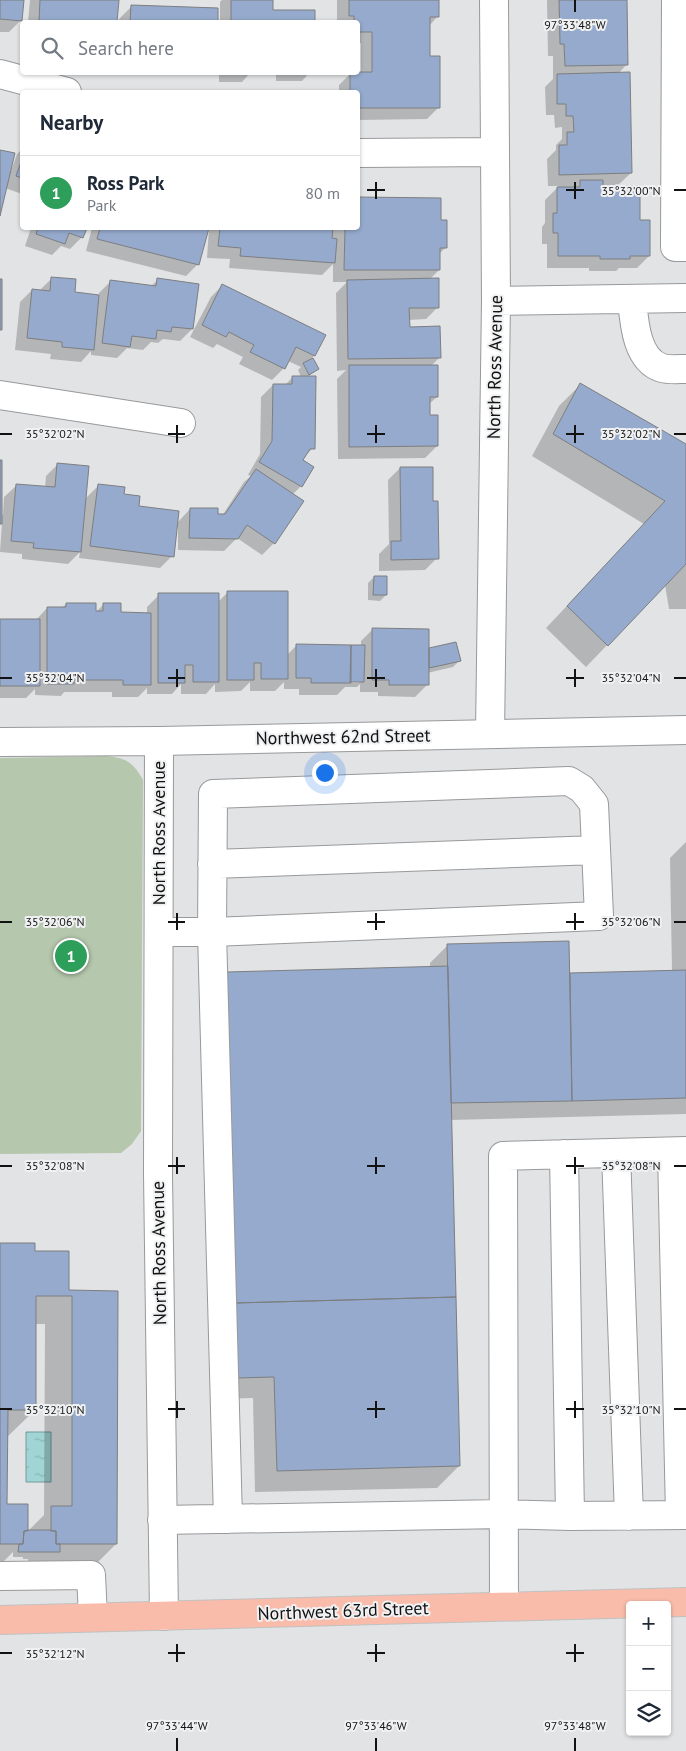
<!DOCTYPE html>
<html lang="en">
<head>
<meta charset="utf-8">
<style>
  :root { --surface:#fff; --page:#f2f2f3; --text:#1f2937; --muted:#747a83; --line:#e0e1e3; --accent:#7c3aed }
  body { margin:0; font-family:"PT Sans",sans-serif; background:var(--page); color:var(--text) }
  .controls { position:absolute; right:15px; bottom:15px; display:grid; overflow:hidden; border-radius:5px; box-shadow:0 1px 4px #0004 }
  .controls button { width:45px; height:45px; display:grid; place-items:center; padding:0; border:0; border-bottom:1px solid var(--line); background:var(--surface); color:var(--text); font:25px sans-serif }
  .you { position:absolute; left:324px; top:772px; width:18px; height:18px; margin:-12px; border:4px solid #fff; border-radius:50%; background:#1a73e8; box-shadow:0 0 0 8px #1a73e833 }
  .badge { display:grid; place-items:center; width:32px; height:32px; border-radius:50%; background:var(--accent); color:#fff; font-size:16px; font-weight:700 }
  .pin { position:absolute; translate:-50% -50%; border:2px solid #fff; box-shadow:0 1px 5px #0006 }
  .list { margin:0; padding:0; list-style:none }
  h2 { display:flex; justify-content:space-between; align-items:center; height:65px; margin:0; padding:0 20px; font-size:21px }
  h2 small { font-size:16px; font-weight:400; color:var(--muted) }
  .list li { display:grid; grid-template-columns:32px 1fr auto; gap:15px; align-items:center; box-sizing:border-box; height:75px; padding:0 20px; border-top:1px solid var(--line) }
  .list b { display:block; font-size:19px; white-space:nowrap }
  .list p { margin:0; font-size:16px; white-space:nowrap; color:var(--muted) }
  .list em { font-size:16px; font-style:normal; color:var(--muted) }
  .icon { flex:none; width:28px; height:28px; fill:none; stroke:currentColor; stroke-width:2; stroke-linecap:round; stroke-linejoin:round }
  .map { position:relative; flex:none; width:686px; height:1751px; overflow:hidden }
  .search { position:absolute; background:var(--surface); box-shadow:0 1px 4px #0004; left:20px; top:20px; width:340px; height:55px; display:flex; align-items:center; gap:12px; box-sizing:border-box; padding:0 18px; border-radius:5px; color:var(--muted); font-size:19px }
  .panel { position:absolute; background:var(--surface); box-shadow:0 1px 4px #0004; left:20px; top:90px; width:340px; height:140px; border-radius:5px }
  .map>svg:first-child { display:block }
  .park { fill:#b5c7ad }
  .water { fill:url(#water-ripples); stroke:#759a9b }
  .shadow { fill:#0003; fill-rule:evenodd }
  .building { fill:#95aacc; stroke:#7d7e80 }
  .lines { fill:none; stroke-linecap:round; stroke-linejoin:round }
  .minor-casing { stroke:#98999b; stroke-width:30 }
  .major-casing { stroke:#c1c1c2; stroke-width:30 }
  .minor { stroke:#fff; stroke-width:28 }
  .major { stroke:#fabcaa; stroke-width:28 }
  .ticks { fill:none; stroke:#121213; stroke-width:2 }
  .labels { text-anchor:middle; stroke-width:4; stroke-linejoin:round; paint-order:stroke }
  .street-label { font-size:18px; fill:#121213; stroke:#f0f1f2 }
  .ticks-label { font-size:12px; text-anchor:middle; fill:#121213; stroke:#f0f1f2; stroke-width:4; stroke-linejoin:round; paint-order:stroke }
</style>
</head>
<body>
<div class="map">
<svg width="686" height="1751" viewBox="0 0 686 1751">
  <defs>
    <pattern id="water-ripples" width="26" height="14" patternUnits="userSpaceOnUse" patternTransform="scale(1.25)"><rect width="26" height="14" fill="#a0d4d5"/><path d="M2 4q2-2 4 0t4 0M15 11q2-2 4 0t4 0" fill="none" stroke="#89b5b6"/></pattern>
  </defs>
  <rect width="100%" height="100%" fill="#e2e3e5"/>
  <!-- park -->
  <path class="park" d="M106,756c20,2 27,6 37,24l-2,351 -9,13 -11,9 -121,1v-396z"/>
  <!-- water -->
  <path class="water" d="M26,1432h25v50h-25z"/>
  <!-- shadow -->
  <path class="shadow" d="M0,0h23l-2,20 -12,12h-9z
    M30,0h87l-2,22h-87z
    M222,0h49v11h43v11h-94v-20z
    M337,0h100v17l-8,9v31l10,50 -12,12 -69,1v-28h-19v-7l12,-12h10v-30h-3v-21h-21z
    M547,0h78l2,64 -9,10 13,99 -15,14 23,35 10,34 -12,12h-18l-3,3h-27v-3h-42v-24h-5v-17l3,-4v-23l14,-14h-11l-1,-27 9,-9v-5l6,-6v-12l-7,1 -1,-13h-8l-1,-28 8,-8v-23h-5z
    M131,7l86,2v13h-98v-3z
    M219,72h32l-9,10h-23z
    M276,72h34l-8,9h-26z
    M22,149v45l-17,-6 -5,23v-60l10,20h1l6,-17z
    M358,198l82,1v23l6,25 -7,7v16l-10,10 9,27 -12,12 -18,1v8l32,29 -9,9 6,31 -8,7v12l8,30 -12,12 -87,1 -1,-80 9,-9 -9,1 -1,-78 11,-11h-14v-18l-11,11 -93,-7 1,-9 -23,-1 2,-30h149z
    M31,228h55l-4,9 -12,12 -9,-3 -9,9 -27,-9z
    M92,228h116l-10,36 -12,12 -100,-25z
    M52,278l21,16 26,2v-3l12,-12 40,5 7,-6 34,49 -12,12 -17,-2 -5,4 -7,-1 -8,8 -16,-2 -10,10 -26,-3v-4l-10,11 -31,-3 1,-5 -36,-4 5,-48 12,-12h8z
    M223,285l101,51 -10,20 -6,6 10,7 -11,8 6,71 -12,12v26l-9,9 10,7 -28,41 -12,12 -25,-17 -13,13 -46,-1v-25h-2l-4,31 -12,12 -81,-10 1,-6 -12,12 -46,-5v-5l-22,-2 2,-30 -2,2v-63l1,54h2l1,-18 13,-12 28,3 1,-12 12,-12 27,35 14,-14 23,10 16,12 39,16 13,-14 32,7 22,-34 7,-6 -3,-1 12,-21 1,-57 12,-12h12l8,-8h8l-3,-7 3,-3 -13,-6 -4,7 -12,12 -33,-16 4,-7 -26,-13 -4,4 -23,-11 21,-40z
    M581,384l105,61v164h-17l-4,-24 -79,82 -40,-39 98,-104 -112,-68 27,-50z
    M400,468l32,35 5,55 -12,12 -46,1v-17l10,-10 -1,-64z
    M374,577l12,18 -6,6 -12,-1v-17z
    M228,592l59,63 9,-9h65v-5l12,-12 55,22 31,10 -6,6 -26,6v12l-12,12 -37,-1v-4h-18v-8l-3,3h-12l-8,8h-38v-6h-15v-7l-9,9h-25v-9l-9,9 -26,1v-8l-9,10h-25v-10l-9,10h-25v-6l-9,9h-26v-5h-48l-3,4 -26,-1v-6l-9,9h-26v-78h36l11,-12h15l4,-4 28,10 10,-10 16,10h27v-7l12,-12 59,7zM359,681v2h-15z
    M686,842v272l-235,6 8,346 -22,22 -182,4 -2,-94 -38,1v-414l13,-12 202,-5v-5l18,-18 120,29 104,-3 -2,-113z
    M0,1244l34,8 34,40h49l-1,252 -28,28h-60v-13h-5v-2h-10v-5l-13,13zM35,1324h10l-1,191 -18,18 -20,-28v-67l29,-28z"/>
  <!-- building -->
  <path class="building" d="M0,0h24l-2,21 -22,-2z
    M40,0h79l-2,22h-78z
    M231,0h42v10h42v12h-84z
    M349,0h90v17h-9v39h10v52h-82v-16h-8v-20h22v-40h-14v-10h-4v-6h-5z
    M559,0h68l1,65 -63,1 -1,-22h-4z
    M131,5l87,3v14h-88z
    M630,72l2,101 -73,2v-30h8v-13h7l-1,-16h-7v-12h-9v-30z
    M0,150l15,3 -15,63z
    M22,159v19l-6,-2z
    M580,180h23v6h37v34h10v36h-20v3h-30v-3h-42v-23h-5v-20h4v-26h23z
    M358,197l83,1v22h6v28h-7v22h-96l1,-42h13z
    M38,228h49l-4,10 -14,-5 -4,11 -29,-10z
    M100,228h109l-10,37 -102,-26z
    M220,228h113l-1,10 5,1 -2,24 -95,-7 1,-8 -23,-2z
    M51,277l25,2 -1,13 24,3 -5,55 -32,-3v-5l-35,-4 5,-49 18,2z
    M157,278l42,6 -6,45 -21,-2 -1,5 -14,-2 -1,9 -24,-3 -2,11 -28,-4 8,-63 46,6z
    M439,278v30h-30l1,19 30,-1 1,32 -93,1 -1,-79z
    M0,279h2v51h-2z
    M222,284l104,51 -11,21 -19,-9 -11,22 -35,-17 4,-7 -25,-13 -3,5 -24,-12z
    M313,358l6,11 -10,6 -6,-12z
    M349,365h89v32h-8v18h8v31l-89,1z
    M292,376h24l-1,73h-5l-7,11 11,7 -12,20 -43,-25 13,-21 1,-57h19z
    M580,383l106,61v120l-78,82 -41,-40 98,-105 -112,-67z
    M0,460h2v64h-2z
    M57,463l32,3 -8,86 -48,-4 1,-5 -23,-2 5,-57 39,3z
    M400,467h33v34h5l1,58 -48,1v-19h10z
    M256,469l48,32 -29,43 -28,-19 -9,14 -49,-1 1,-30h28v6h7z
    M98,484l27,3 -1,7 16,2 -1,10 40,5 -5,46 -84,-11z
    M374,576h13v19h-14z
    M227,591h61v88h-27v-16h-7v17h-27z
    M158,593h61v89h-26v-17h-8v18h-27z
    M66,603h30v8h7v-8h18v9l30,1v72h-28v-5h-49v4h-27v-77h19z
    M0,619h40v67h-40z
    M372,628l57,1v56h-40v-5h-17z
    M456,642l5,19 -32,7v-20z
    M296,644l55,1v38h-40v-5h-15z
    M351,645h14l-1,37h-14z
    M569,941l3,160 -121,2 -4,-159z
    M448,966l8,331 -221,6 -8,-331z
    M686,970v128l-114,3 -2,-128z
    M0,1243h35v8h34v39l49,1 -1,253h-61v-13h-5v-25h21v-210h-36v114h-28l-1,94h21v27h-4l-1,13h-23z
    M456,1297l4,169 -183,5 -3,-94 -37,1 -2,-75z
    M28,1530h23v1h5v13h4v8h-42l1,-8h4l1,-13z"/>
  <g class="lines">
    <!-- minor casing -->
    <g class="minor-casing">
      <path id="minor" d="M676,0l-1,247h11
        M0,74l67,18
        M358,153l137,-1
        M632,299c2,22 4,61 30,69 7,2 17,1 24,1
        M496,301l190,-3
        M0,395l181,28
        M490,734l6,-433 -2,-301
        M159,741l-1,433 6,442
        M0,742l159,-1 527,-11
        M569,781l13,8 12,15 5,112 -387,16 1,-138z
        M212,864l384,-14
        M159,932h53l16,587
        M672,1152l8,363
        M616,1153l13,363
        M564,1154l6,362
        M162,1520l341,-6 67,2 116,-1
        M0,1576l91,-1 2,42
        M504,1606l-1,-450 183,-5"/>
    </g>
    <!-- major casing -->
    <g class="major-casing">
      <path id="major" d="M0,1620l686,-18"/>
    </g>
    <!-- minor -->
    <use href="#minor" class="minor"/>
    <!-- major -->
    <use href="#major" class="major"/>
  </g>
  <!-- ticks -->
  <path class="ticks" d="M575,0v12M376,182v17M575,182v17M367,190h18M566,190h18M674,190h12M177,425v18M376,425v18M575,425v18M0,434h12M168,434h17M367,434h18M566,434h18M674,434h12M177,669v18M376,669v18M575,669v18M0,678h12M168,678h17M367,678h18M566,678h18M674,678h12M177,913v17M376,913v17M575,913v17M0,922h12M168,922h17M367,922h18M566,922h18M674,922h12M177,1157v17M376,1157v17M575,1157v17M0,1166h12M168,1166h17M367,1166h18M566,1166h18M674,1166h12M177,1401v17M376,1401v17M575,1401v17M0,1409h12M168,1409h17M367,1409h18M566,1409h18M674,1409h12M177,1644v18M376,1644v18M575,1644v18M0,1653h12M168,1653h17M367,1653h18M566,1653h18M177,1738v13M376,1738v13M575,1738v13"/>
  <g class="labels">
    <!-- street labels -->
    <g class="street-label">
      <text transform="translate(495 367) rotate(-89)" y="6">North Ross Avenue</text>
      <text transform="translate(343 737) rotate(-1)" y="6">Northwest 62nd Street</text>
      <text transform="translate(159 833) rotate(-90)" y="6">North Ross Avenue</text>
      <text transform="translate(159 1253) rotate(-91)" y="6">North Ross Avenue</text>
      <text transform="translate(343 1611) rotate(-2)" y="6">Northwest 63rd Street</text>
    </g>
  </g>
  <g class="ticks-label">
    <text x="575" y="29">97°33'48"W</text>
    <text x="631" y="195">35°32'00"N</text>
    <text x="631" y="438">35°32'02"N</text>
    <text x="55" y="438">35°32'02"N</text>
    <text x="631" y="682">35°32'04"N</text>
    <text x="55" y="682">35°32'04"N</text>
    <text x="55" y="926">35°32'06"N</text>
    <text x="631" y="926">35°32'06"N</text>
    <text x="631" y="1170">35°32'08"N</text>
    <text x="55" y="1170">35°32'08"N</text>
    <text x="631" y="1414">35°32'10"N</text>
    <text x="55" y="1414">35°32'10"N</text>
    <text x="55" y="1658">35°32'12"N</text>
    <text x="177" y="1730">97°33'44"W</text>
    <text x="376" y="1730">97°33'46"W</text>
    <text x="575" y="1730">97°33'48"W</text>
  </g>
</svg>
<div class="controls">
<button>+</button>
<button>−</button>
<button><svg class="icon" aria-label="layers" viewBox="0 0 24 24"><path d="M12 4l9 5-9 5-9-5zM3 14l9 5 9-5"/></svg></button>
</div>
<div class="you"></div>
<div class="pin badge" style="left:71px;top:956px;background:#2e9e5b">1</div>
<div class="search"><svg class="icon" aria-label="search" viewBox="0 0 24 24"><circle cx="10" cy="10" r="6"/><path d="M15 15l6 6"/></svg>Search here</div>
<section class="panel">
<h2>Nearby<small></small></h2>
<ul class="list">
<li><span class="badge" style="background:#2e9e5b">1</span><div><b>Ross Park</b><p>Park</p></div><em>80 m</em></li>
</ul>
</section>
</div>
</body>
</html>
